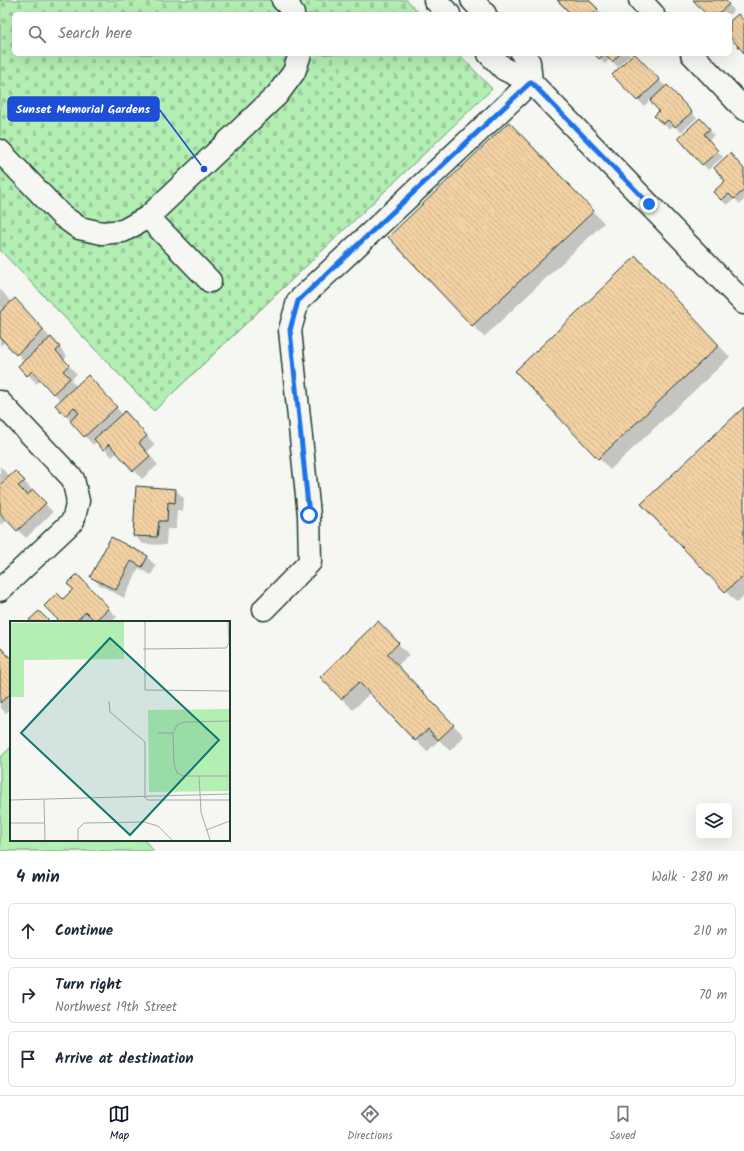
<!DOCTYPE html>
<html lang="en">
<head>
<meta charset="utf-8">
<style>
  :root { --surface:#fff; --page:#f2f2f3; --text:#1f2937; --muted:#747a83; --line:#e0e1e3; --accent:#111827 }
  body { margin:0; font-family:Kalam,sans-serif; background:var(--page); color:var(--text) }
  .controls { position:absolute; right:12px; bottom:12px; display:grid; overflow:hidden; border-radius:6px; box-shadow:0 4px 16px #0002 }
  .controls button { width:36px; height:36px; display:grid; place-items:center; padding:0; border:0; border-bottom:1px solid var(--line); background:var(--surface); color:var(--text); font:20px sans-serif }
  .stop { position:absolute; width:12px; height:12px; margin:-9px; border:3px solid #1a73e8; border-radius:50%; background:#fff }
  .stop.end { background:#1a73e8; border-color:#fff; box-shadow:0 1px 4px #0008 }
  .list { margin:0; padding:0; list-style:none }
  h2 { display:flex; justify-content:space-between; align-items:center; height:52px; margin:0; padding:0 16px; font-size:17px }
  h2 small { font-size:13px; font-weight:400; color:var(--muted) }
  .list li { display:grid; grid-template-columns:26px 1fr auto; gap:12px; align-items:center; box-sizing:border-box; height:56px; margin:0 8px 8px; padding:0 8px; border:1px solid var(--line); border-radius:6px }
  .list b { display:block; font-size:15px; white-space:nowrap }
  .list p { margin:0; font-size:13px; white-space:nowrap; color:var(--muted) }
  .list em { font-size:13px; font-style:normal; color:var(--muted) }
  .icon { flex:none; width:22px; height:22px; fill:none; stroke:currentColor; stroke-width:2; stroke-linecap:round; stroke-linejoin:round }
  .map { position:relative; flex:none; width:744px; height:851px; overflow:hidden }
  .search { position:absolute; background:var(--surface); box-shadow:0 4px 16px #0002; left:12px; right:12px; top:12px; height:44px; display:flex; align-items:center; gap:10px; box-sizing:border-box; padding:0 14px; border-radius:6px; color:var(--muted); font-size:15px }
  .sheet { height:244px; background:var(--surface) }
  nav { display:flex; justify-content:space-around; align-items:center; box-sizing:border-box; height:56px; border-top:1px solid var(--line); background:var(--surface); font-size:11px; color:var(--muted) }
  nav a { display:grid; justify-items:center; gap:2px }
  nav .on { color:var(--accent) }
  .map>svg:first-child { display:block }
  .cemetery { fill:url(#cemetery-stones); stroke:#699674 }
  .pitch { fill:#b3eeb3; stroke:#699674 }
  .shadow { fill:#0003 }
  .building { fill:url(#building-back-hatch); stroke:#1f3d34 }
  .lines { fill:none; stroke-linecap:round; stroke-linejoin:round }
  .minor-casing { stroke:#1f3d34; stroke-width:25 }
  .minor { stroke:#f6f6f2; stroke-width:22 }
  .route { stroke:#1a73e8; stroke-width:5 }
  .inset-road { fill:none; stroke:#a0aca6; stroke-width:1 }
  .view { fill:#0f766e; fill-opacity:0.15; stroke:#0f766e; stroke-width:2 }
  .inset-edge { fill:none; stroke:#1f3d34; stroke-width:2 }
  .leader { fill:none; stroke:#1d4ed8; stroke-width:1.5 }
  .callout-dot { fill:#1d4ed8; stroke:#f6f6f2; stroke-width:1.5 }
  .callout { fill:#1d4ed8; stroke:#1d4ed8; stroke-width:1.5 }
  .callout-label { font-size:12px; text-anchor:middle; font-weight:bold; fill:#fff }
</style>
</head>
<body>
<div class="map">
<svg width="744" height="851" viewBox="0 0 744 851">
  <defs>
    <pattern id="cemetery-stones" width="16" height="16" patternUnits="userSpaceOnUse"><rect width="16" height="16" fill="#b3eeb3"/><path d="M2 7V4a2 2 0 0 1 4 0v3zM10 15v-3a2 2 0 0 1 4 0v3z" fill="#9acd9b"/></pattern>
    <pattern id="building-back-hatch" width="6" height="6" patternUnits="userSpaceOnUse"><rect width="6" height="6" fill="#f2d1a3"/><path d="M-1 5l2 2M0 0l6 6M5-1l2 2" fill="none" stroke="#cfb48d"/></pattern>
  </defs>
  <rect width="100%" height="100%" fill="#f6f6f2"/>
  <filter id="ink" filterUnits="userSpaceOnUse"><feTurbulence type="fractalNoise" baseFrequency=".025" numOctaves="2"/><feDisplacementMap in="SourceGraphic" scale="8" xChannelSelector="R" yChannelSelector="G"/><feConvolveMatrix kernelMatrix="1 2 1 2 8 2 1 2 1" color-interpolation-filters="sRGB"/></filter>
  <g filter="url(#ink)">
    <!-- cemetery -->
    <path class="cemetery" d="M0,0h407l13,14h-406v40h445l33,35 -338,322 -154,-161z"/>
    <!-- pitch -->
    <path class="pitch" d="M11,747v93h133l10,11h-154v-93z"/>
    <!-- shadow -->
    <path class="shadow" d="M558,0h30l14,14h-30z
      M695,0h33l-2,2 8,8 -4,4h-23z
      M596,54h35l-13,13 -8,-8 -5,5z
      M634,54l32,33 6,5 25,26 -16,14 -7,-7 -5,4 -13,-13 4,-5 -10,-11 -6,6 -31,-31z
      M705,125l9,10 -6,5 15,17 -15,13 -29,-32z
      M521,135l83,88 -120,114 -95,-100z
      M744,169v31l-4,4 -5,-5 -8,6 -6,-5z
      M647,269l83,88 -120,113 -94,-99z
      M0,289l12,14 3,-4 52,57 -3,4 13,14 -6,6 6,7 20,-2 26,30 11,6 21,24 -8,7 11,13 -16,14 -24,-27 -6,5 -15,-16 -4,4 -37,-40 5,-4 -20,-22 -4,5 -17,-18 5,-4 -19,-21 -6,5z
      M744,408v188l-7,7 -94,-99z
      M0,466l10,11 5,-5 38,40 -27,26 -19,-18 -5,5 -2,-2z
      M175,490l9,8 -1,13 -6,-1 -1,19h-9l-1,16 -24,-1 -8,-9z
      M112,538l35,19 9,9 -5,9 -12,-7 -15,30 -24,-13 -9,-8z
      M77,576l40,41 -6,5h-14l-2,-3 -3,3h-30l1,-22 11,-11z
      M389,634l20,21 -12,11 67,70 -14,15 -11,-11 -12,12 -57,-59 -17,17 -32,-33z
      M0,651l11,9v49l-5,4 -6,-6z"/>
    <!-- building -->
    <path class="building" d="M557,0h32l9,9 -5,5h-22z
      M693,0h32l4,4 -11,10h-12z
      M738,14l6,7v32l-14,-16v-16z
      M594,54h26l-8,8 -8,-8 -5,5z
      M633,54h2l25,26 -23,21 -25,-26z
      M667,85l25,27 -17,15 -7,-7 -5,4 -9,-8 5,-5 -9,-10z
      M700,118l10,11 -6,5 14,17 -16,14 -24,-27z
      M509,122l85,89 -122,115 -84,-89z
      M730,153l14,16v21l-10,9 -5,-5 -8,6 -8,-8 12,-11 -11,-13z
      M636,256l83,89 -121,114 -83,-88z
      M15,298l29,32 -28,25 -16,-18v-25z
      M51,337l9,10 -4,4 13,14 -6,6 7,7 -17,16 -21,-23 -5,5 -9,-10z
      M88,375l29,32 -33,30 -14,-16 9,-8 -5,-6 -9,9 -10,-11z
      M744,407v168l-19,17 -84,-88z
      M125,411l22,25 -8,7 11,13 -17,15 -24,-27 -6,6 -9,-11z
      M15,471l10,10 -7,5 9,9 6,-5 13,13 -29,28 -17,-18v-28z
      M136,486l40,3 -1,14 -7,-1 -1,19h-8l-2,16 -24,-1z
      M111,537l37,19 -6,11 -11,-6 -15,29 -26,-13z
      M77,574l32,34 -14,13 -9,-9 -11,10h-15l-16,-16 13,-13 6,6 10,-10 -6,-5z
      M39,611l11,11h-19l-2,-2z
      M378,621l21,22 -12,11 67,71 -16,15 -10,-11 -13,12 -56,-59 -18,17 -21,-22z
      M1,648l10,11v34l-11,10v-54z"/>
    <g class="lines">
      <!-- minor casing -->
      <g class="minor-casing">
        <path id="minor" d="M283,0l6,6 4,8
          M435,0l14,14
          M472,0l13,14
          M640,0l13,14
          M489,54l15,15 27,13 213,221
          M522,54l7,8 2,20
          M692,54l52,55
          M0,151l61,64 18,13 23,5 21,-2 25,-14
          M210,281l-62,-64 129,-122 17,-23 6,-18
          M0,402l73,77 5,22 -5,20 -73,69
          M264,609l46,-47 -1,-47 -19,-185 8,-29 233,-219"/>
      </g>
      <!-- minor -->
      <use href="#minor" class="minor"/>
    </g>
  </g>
  <g class="lines" filter="url(#ink)">
    <!-- route -->
    <path class="route" d="M309,515l-19,-185 8,-29 233,-219 118,122"/>
  </g>
  <!-- overview -->
  <g transform="translate(10 621)">
    <rect width="220" height="220" fill="#f6f6f2"/>
    <path d="M220,88v82l-81,1 -1,-82z" fill="#b3eeb3"/>
    <path d="M114,1v37l-100,1v37h-14v-74z" fill="#b3eeb3"/>
    <path d="M111,3l1,33 -89,1v-7h-10v-26zM0,4h8l1,24h-9z" fill="#b3eeb3"/>
    <path class="inset-road" d="M135,1v68l85,1M133,28l83,-1 3,-5 -1,-21M99,80l1,11 35,30v56M148,112h15l1,31 3,9 6,3h16l2,36 9,28M163,112l4,-8 7,-3 46,-1M189,155h31M135,177l3,2h82M0,179l220,-6M34,179l1,40M0,202h34M196,209l24,-9M68,219v-11l6,-6 60,-1 14,4 14,14"/>
    <path class="view" d="M100,17l109,102 -89,95 -109,-102z"/>
    <rect width="220" height="220" class="inset-edge"/>
  </g>
  <!-- callouts -->
  <path class="leader" d="M204 169L159 109"/>
  <circle class="callout-dot" cx="204" cy="169" r="4"/>
  <rect class="callout" x="8" y="97" width="151" height="24" rx="4"/>
  <g class="callout-label">
    <text x="83" y="113">Sunset Memorial Gardens</text>
  </g>
</svg>
<div class="controls">
<button><svg class="icon" aria-label="layers" viewBox="0 0 24 24"><path d="M12 4l9 5-9 5-9-5zM3 14l9 5 9-5"/></svg></button>
</div>
<div class="stop" style="left:309px;top:515px"></div>
<div class="stop end" style="left:649px;top:204px"></div>
<div class="search"><svg class="icon" aria-label="search" viewBox="0 0 24 24"><circle cx="10" cy="10" r="6"/><path d="M15 15l6 6"/></svg>Search here</div>
</div>
<section class="sheet">
<h2>4 min<small>Walk · 280 m</small></h2>
<ul class="list">
<li><svg class="icon" aria-label="ahead" viewBox="0 0 24 24"><path d="M12 20V5M6 11l6-6 6 6"/></svg><div><b>Continue</b></div><em>210 m</em></li>
<li><svg class="icon" aria-label="right" viewBox="0 0 24 24"><path d="M7 20v-9h11M14 6l5 5-5 5"/></svg><div><b>Turn right</b><p>Northwest 19th Street</p></div><em>70 m</em></li>
<li><svg class="icon" aria-label="arrive" viewBox="0 0 24 24"><path d="M6 21V4h12l-3 4 3 4H6"/></svg><div><b>Arrive at destination</b></div></li>
</ul>
</section>
<nav>
<a class="on"><svg class="icon" aria-label="map" viewBox="0 0 24 24"><path d="M3 6l6-2 6 2 6-2v14l-6 2-6-2-6 2zM9 4v14M15 6v14"/></svg>Map</a>
<a><svg class="icon" aria-label="directions" viewBox="0 0 24 24"><path d="M12 3l9 9-9 9-9-9zM9 14v-3h6M13 9l2 2-2 2"/></svg>Directions</a>
<a><svg class="icon" aria-label="saved" viewBox="0 0 24 24"><path d="M7 4h10v16l-5-4-5 4z"/></svg>Saved</a>
</nav>
</body>
</html>
